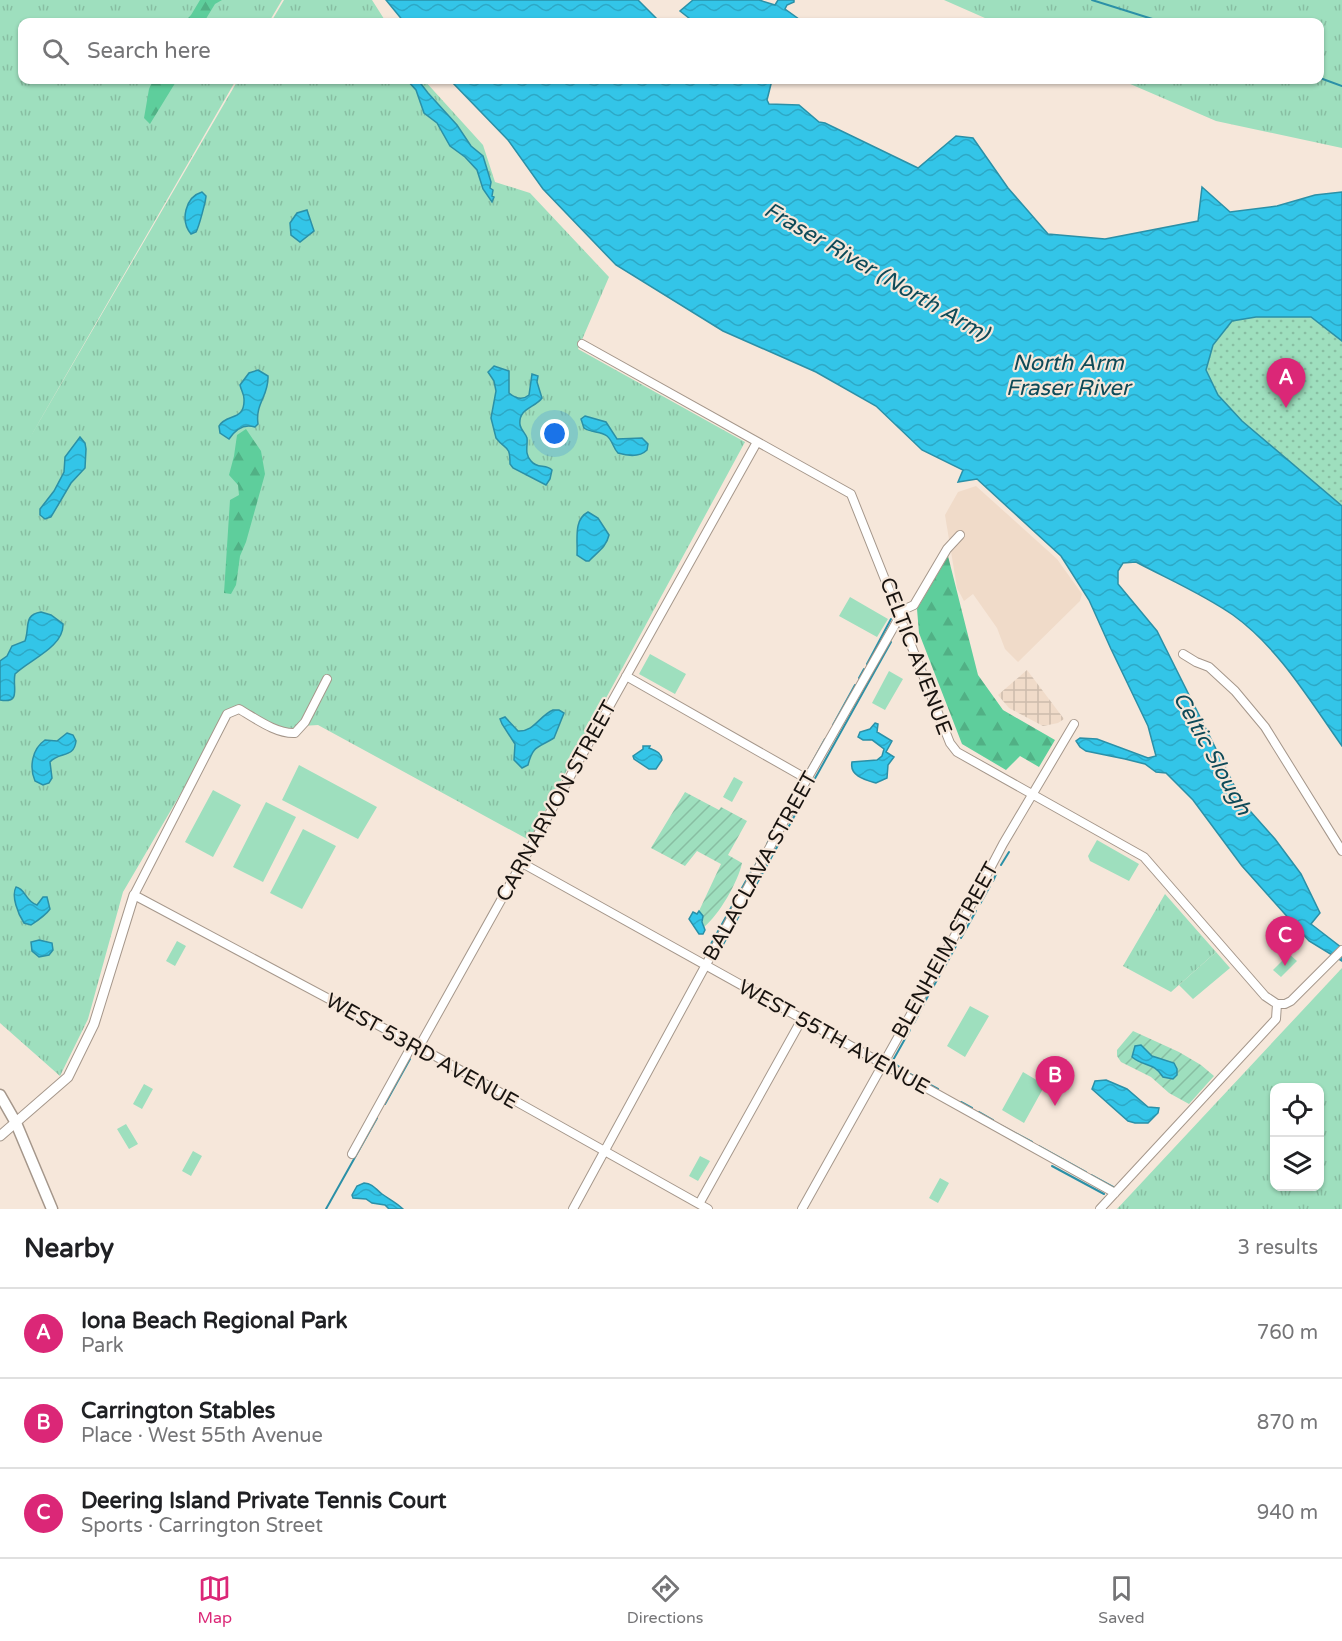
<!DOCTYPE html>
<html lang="en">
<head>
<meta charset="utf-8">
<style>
  :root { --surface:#fff; --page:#f2f2f2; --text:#202124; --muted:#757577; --line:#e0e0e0; --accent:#db2777 }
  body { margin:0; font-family:"Varela Round",sans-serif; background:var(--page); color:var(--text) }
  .controls { position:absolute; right:18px; bottom:18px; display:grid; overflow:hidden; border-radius:12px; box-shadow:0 2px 4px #0004 }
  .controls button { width:54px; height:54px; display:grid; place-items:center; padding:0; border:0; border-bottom:2px solid var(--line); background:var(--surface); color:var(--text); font:30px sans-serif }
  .you { position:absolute; left:555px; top:434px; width:21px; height:21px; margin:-15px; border:4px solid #fff; border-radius:50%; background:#1a73e8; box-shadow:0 0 0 9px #1a73e833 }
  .badge { display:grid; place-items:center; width:39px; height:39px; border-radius:50%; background:var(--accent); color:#fff; font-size:20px; font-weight:700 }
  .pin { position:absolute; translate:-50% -50px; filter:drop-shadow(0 2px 3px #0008) }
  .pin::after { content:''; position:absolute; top:32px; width:21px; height:18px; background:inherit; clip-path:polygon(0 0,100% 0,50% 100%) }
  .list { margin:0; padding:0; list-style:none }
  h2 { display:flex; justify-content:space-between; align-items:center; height:78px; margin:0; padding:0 24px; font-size:26px }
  h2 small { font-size:20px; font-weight:400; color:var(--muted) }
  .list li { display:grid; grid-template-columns:39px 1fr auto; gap:18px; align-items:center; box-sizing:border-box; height:90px; padding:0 24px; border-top:2px solid var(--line) }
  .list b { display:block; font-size:22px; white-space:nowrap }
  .list p { margin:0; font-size:20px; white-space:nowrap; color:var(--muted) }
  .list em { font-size:20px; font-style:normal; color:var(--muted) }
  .icon { flex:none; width:33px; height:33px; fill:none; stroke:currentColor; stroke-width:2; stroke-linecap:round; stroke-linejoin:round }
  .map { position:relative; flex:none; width:1342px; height:1209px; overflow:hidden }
  .search { position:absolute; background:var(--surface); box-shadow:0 2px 4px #0004; left:18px; right:18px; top:18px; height:66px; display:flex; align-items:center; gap:15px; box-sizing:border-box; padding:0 21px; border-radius:12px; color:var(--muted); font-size:22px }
  .sheet { height:348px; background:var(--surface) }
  nav { display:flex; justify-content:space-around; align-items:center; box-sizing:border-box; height:84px; border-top:2px solid var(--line); background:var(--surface); font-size:16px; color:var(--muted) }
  nav a { display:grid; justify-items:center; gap:3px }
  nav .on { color:var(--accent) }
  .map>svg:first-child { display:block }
  .built { fill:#f0dbc9 }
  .industrial { fill:url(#industrial-grid) }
  .grass { fill:url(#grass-tufts); fill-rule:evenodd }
  .forest { fill:url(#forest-firs) }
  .park { fill:url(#park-dots) }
  .garden { fill:url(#garden-furrows) }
  .pitch { fill:#9edfbe }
  .water { fill:url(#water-waves); stroke:#2b90a7; stroke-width:1.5 }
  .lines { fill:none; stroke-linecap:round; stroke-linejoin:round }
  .stream { stroke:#2b90a7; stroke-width:2 }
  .minor-casing { stroke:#a5978b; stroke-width:10 }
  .tertiary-casing { stroke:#a5978b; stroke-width:11 }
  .secondary-casing { stroke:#a5978b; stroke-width:13 }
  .minor { stroke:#fff; stroke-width:8 }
  .tertiary { stroke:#fff; stroke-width:9 }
  .secondary { stroke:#fff; stroke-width:10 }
  .labels { text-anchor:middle; stroke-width:4.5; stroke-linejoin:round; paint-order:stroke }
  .street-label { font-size:21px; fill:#191410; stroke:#f6e7da }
  .water-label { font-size:22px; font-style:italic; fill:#0e4a58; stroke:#f6e7da }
</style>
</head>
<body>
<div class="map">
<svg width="1342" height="1209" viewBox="0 0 1342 1209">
  <defs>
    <pattern id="industrial-grid" width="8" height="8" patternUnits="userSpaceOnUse" patternTransform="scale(1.5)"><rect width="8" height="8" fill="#f0dbc9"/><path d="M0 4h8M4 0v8" fill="none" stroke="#cdbbac"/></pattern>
    <pattern id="grass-tufts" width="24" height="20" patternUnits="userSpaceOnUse" patternTransform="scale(1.5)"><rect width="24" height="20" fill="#9edfbe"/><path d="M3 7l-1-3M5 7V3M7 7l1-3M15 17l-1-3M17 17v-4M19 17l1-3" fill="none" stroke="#88bea2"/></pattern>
    <pattern id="forest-firs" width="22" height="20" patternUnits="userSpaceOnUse" patternTransform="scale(1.5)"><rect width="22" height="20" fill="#5ece9c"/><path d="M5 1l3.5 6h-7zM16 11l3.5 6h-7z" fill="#51b085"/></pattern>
    <pattern id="park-dots" width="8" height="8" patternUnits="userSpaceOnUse" patternTransform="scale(1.5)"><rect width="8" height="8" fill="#9edfbe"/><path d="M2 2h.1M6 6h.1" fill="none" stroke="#88bea2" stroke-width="1.8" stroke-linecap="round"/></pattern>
    <pattern id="garden-furrows" width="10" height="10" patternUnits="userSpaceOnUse" patternTransform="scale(1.5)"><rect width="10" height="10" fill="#9edfbe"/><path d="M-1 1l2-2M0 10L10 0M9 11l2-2" fill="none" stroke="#88bea2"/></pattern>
    <pattern id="water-waves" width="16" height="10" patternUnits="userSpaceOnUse" patternTransform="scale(1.5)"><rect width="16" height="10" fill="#33c5e8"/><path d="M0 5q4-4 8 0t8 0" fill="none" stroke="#2da8c6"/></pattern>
  </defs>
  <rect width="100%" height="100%" fill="#f6e7da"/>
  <!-- built -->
  <path class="built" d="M976,486l81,73 25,35 -2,7 -62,61 -13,-13 -8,-21 -24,-34 -9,7 -7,-13 -12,-73 13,-23z"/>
  <!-- industrial -->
  <path class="industrial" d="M1027,670l37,49 -6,4 -15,3 -34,-18 -11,-13z"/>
  <!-- grass -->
  <path class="grass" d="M0,0h282l-13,22h-247v58h214l-208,361 210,-361h186l59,65 12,37 35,11 79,84 -31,72 167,93 -216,398 -211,-115 -16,1 -15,7 -48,-24 -17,14 -99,169 -35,127 -28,57 -60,-53z
    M284,0h88l14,22h-115z
    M944,0h398v148l-126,-27 -95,-41h199v-58h-326z
    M1165,894l51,58 -45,40 -48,-26z
    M1342,968v241h-225zM1274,1088h46v98h-46z"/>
  <!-- forest -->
  <path class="forest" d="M200,0h22l-7,4 -11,18h-20l7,-7z
    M153,80h24l-27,44 -6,-6 5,-29z
    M246,429l15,22 4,23 -19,68 -6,14 -4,29 -5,9 -7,-1 6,-93 9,-5 -1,-10 -9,-10 5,-19 3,-21z
    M948,556l30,119 25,35 52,30 -16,27 -19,-11 -14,14 -44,-26 -43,-111 -2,-24z"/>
  <!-- park -->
  <path class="park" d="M1256,317h55l31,24v165l-100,-85 -24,-26 -12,-25 7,-25 19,-24z"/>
  <!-- garden -->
  <path class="garden" d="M685,792l34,18 2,-3 26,14 -19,34 14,8c-4,19 -23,52 -38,64l-3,-14 -2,-2 22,-47 -24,-13 -12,15 -34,-18z
    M1133,1031l46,21 22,13 13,11 -25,28 -20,-11 -18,-16 -30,-15 -4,-6v-6z"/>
  <!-- pitch -->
  <path class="pitch" d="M850,597l38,22 -11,18 -38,-21z
    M650,654l36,20 -11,20 -36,-20z
    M889,671l14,8 -18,31 -13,-7z
    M299,765l78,42 -19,32 -76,-39z
    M734,777l9,5 -11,20 -9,-5z
    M213,790l28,15 -28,52 -28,-15z
    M266,802l30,15 -33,65 -30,-15z
    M303,829l33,17 -34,63 -32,-16z
    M1097,840l42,24 -10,17 -39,-20 -2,-5z
    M177,941l9,5 -11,20 -9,-5z
    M1216,952l14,16 -37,31 -14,-14z
    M1289,954l8,7 -16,16 -8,-7z
    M970,1006l19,10 -24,41 -18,-11z
    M1023,1072l22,13 -21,38 -22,-13z
    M144,1084l9,5 -11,20 -9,-5z
    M126,1124l12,20 -9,5 -12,-20z
    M193,1151l9,5 -11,20 -9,-5z
    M700,1156l10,5 -12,20 -9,-5z
    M940,1178l9,5 -11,20 -9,-5z"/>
  <!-- water -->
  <path class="water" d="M386,0h252l22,22h-256z
    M693,0h66l16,5 3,-5h16v2l-7,3 -2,4 18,13h-109l-14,-11z
    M407,80h11l10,13 29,32 14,21 12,10 8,26 -1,6 3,2 -1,6 2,1 -2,5 -9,-13 -6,-19 -12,-13 -15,-11 -13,-23 -13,-10 -8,-23z
    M450,80h325l-4,4 -4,16 2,4 30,1 20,17 6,1 93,45 38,-32 17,2 35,50 40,46 57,5 93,-18 4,-34 28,25 47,-6 38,-11 27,-3v149l-31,-24h-55l-24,4 -19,24 -7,25 12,25 24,26 100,85v240c-32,-45 -63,-98 -109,-131 -30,-21 -65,-36 -97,-53l-13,1 -5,8v13l39,47 86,172 32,36 26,35 19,39 -9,11 31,24v13l-33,-20 -67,-75 -49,-66 -27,-27 -10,-1 -11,-8 -20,-5 -39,-8 -6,-4 -4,-6 4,-3 17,1 51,19 8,-2 -8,-30 -37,-77 -22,-49 -28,-44 -84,-77 -19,3 5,-12 -41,-20 -46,-44 -60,-34 -93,-41 -107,-66 -73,-76 -35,-49z
    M202,192l4,4c0,4 -7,31 -10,36l-5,2c-11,-13 -6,-37 11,-42z
    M307,210l7,21 -14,11 -9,-7 -1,-12 7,-10z
    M494,366l15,5v22c6,5 13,8 20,2l3,-21 6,2 -1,6 5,16c-7,10 -24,10 -22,27 1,5 6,9 7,13 1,8 -3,15 4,23 6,8 15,3 21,9l-2,9 -4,6 -33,-17 -3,-4c0,-20 -4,-13 -14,-26l-5,-20 5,-27 -2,-10 -6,-9z
    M258,370l10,6c1,20 -13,27 -10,48l-3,3c-12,-4 -20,3 -26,12l-9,-6 -1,-7c7,-13 26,-4 25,-27 0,-5 -3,-9 -4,-14l9,-12z
    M585,416l21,6 11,17 25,-1 6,6 -1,6c-7,7 -19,6 -29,3 -5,-5 -5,-12 -11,-17 -6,-5 -16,-3 -23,-8l-3,-9z
    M80,437l5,6 1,6 -1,19 -14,15 -20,34 -6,2 -5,-4v-6l14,-18 10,-19 1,-15z
    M588,512l10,6 11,17c-3,13 -12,17 -20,26h-3l-9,-6c1,-15 -4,-35 11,-43z
    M41,612l10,3 12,9c1,23 -34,36 -48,50 -3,13 7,30 -15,26v-39l7,-5 5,-10 13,-5c5,-14 -2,-26 16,-29z
    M553,710h6l5,3 -10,25c-16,10 -21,7 -26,27l-6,3 -8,-8 1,-16 -13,-20 -2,-5 5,-2 13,14c16,1 21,-15 35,-21z
    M875,723l3,1 -1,8 15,9 -6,11 8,5 -6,8 -1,13 -11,5c-10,-3 -27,-7 -24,-21l25,-2 5,-4 2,-7 -12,-9h-9l-5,-3 2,-5 10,-3z
    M67,733l6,2 3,6c-2,18 -17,10 -26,21l2,16 -3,5 -6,2 -8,-4c-6,-14 -3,-32 10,-41l12,1z
    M643,746h7l-1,2c7,3 12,4 13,12l-6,9h-7l-15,-10 -1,-3 10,-7z
    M16,887c10,2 9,14 21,18l6,-8h4l3,12c-4,6 -13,12 -19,16l-7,-2c-6,-9 -13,-27 -8,-36z
    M699,911l4,5 -1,6 3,8 -2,4h-4l-10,-15 4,-7 4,2z
    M39,940l13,3 1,7 -4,5 -10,2 -7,-6 -1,-9z
    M1141,1045l11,11 22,7 3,6v6l-4,4 -10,-2c-9,-15 -19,-10 -31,-20l3,-11z
    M1106,1080l21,9 21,18 11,1 -1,5 -10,10h-13l-7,-2 -36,-32 3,-8z
    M364,1183c10,1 11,6 18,11 7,5 15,9 21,15h-14l-4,-4 -13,-2 -6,-4 -13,-1 -1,-3 5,-9z"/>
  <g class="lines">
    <!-- stream -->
    <path class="stream" d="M1092,0l70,22
      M1320,78l22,8
      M867,664l24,-45
      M859,678l5,-9
      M833,725l22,-40
      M808,770l17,-31
      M813,782l78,-140
      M789,826l14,-26
      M767,844l29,-52
      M1001,865l8,-13
      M755,866l8,-15
      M993,881l4,-9
      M980,904l10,-18
      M961,938l15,-27
      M706,953l46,-83
      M715,959l67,-121
      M944,968l12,-22
      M932,989l9,-16
      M914,1023l15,-29
      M907,1072l-15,-10 18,-32
      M910,1074l28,15
      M961,1102l11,6
      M385,1104l25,-45
      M979,1112l14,8
      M1000,1125l32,17
      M1039,1146l47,26
      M1052,1166l52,28
      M1091,1175l22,12
      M326,1209l51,-91"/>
    <!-- minor casing -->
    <g class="minor-casing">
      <path id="minor" d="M582,344l269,150 99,249 7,9 187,105 121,139 12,8
        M1183,654l13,8 13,5 26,24 30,36 77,124
        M626,676l181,103
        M327,679l-22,43 -10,11c-19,1 -40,-15 -56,-24l-12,5 -93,181 285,152 289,162
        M522,863l593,330
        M352,1154l58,-105 9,-2 338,-605
        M699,1204l103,-185
        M573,1209l234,-430 93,-163 3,-6 11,-5 33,-56 13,-14
        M802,1209l151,-270 50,-95 71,-120
        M1100,1209l176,-190 1,-15h8l6,-3 51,-51"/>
    </g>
    <!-- tertiary casing -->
    <g class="tertiary-casing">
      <path id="tertiary" d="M0,1136l68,-59 26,-53 40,-129"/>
    </g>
    <!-- secondary casing -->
    <g class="secondary-casing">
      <path id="secondary" d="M0,1095l16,28 36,86"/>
    </g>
    <!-- minor -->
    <use href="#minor" class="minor"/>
    <!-- tertiary -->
    <use href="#tertiary" class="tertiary"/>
    <!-- secondary -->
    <use href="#secondary" class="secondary"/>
  </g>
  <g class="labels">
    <!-- street labels -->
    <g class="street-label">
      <text transform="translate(916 656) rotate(69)" y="7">CELTIC AVENUE</text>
      <text transform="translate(556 801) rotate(-61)" y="7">CARNARVON STREET</text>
      <text transform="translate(760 866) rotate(-61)" y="7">BALACLAVA STREET</text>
      <text transform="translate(945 950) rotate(-61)" y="7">BLENHEIM STREET</text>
      <text transform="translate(834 1037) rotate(29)" y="7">WEST 55TH AVENUE</text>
      <text transform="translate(422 1051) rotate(29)" y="7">WEST 53RD AVENUE</text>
    </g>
    <!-- water labels -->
    <g class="water-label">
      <text transform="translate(877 271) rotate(30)" y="8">Fraser River (North Arm)</text>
      <text x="1068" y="370">North Arm<tspan x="1068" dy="25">Fraser River</tspan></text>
      <text transform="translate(1213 753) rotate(61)" y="8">Celtic Slough</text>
    </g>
  </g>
</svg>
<div class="controls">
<button><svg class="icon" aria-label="locate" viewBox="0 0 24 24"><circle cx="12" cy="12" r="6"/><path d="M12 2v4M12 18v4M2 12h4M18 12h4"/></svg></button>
<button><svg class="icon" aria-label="layers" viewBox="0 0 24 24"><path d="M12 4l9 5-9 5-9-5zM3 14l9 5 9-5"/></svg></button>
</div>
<div class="you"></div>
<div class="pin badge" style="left:1286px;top:408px">A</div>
<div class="pin badge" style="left:1055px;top:1106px">B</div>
<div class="pin badge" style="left:1285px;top:966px">C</div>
<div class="search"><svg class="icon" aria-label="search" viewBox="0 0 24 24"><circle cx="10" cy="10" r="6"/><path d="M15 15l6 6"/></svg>Search here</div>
</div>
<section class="sheet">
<h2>Nearby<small>3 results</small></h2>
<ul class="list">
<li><span class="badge">A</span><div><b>Iona Beach Regional Park</b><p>Park</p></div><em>760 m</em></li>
<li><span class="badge">B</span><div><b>Carrington Stables</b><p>Place · West 55th Avenue</p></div><em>870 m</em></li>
<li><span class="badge">C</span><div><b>Deering Island Private Tennis Court</b><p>Sports · Carrington Street</p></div><em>940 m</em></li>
</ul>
</section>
<nav>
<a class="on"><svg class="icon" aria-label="map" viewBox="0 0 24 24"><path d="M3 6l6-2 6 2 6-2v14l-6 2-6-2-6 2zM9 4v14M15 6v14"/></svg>Map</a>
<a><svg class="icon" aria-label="directions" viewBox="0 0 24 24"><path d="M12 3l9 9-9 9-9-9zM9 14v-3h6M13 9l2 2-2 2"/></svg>Directions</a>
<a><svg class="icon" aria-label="saved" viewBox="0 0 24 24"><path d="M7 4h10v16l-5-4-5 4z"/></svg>Saved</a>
</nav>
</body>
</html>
